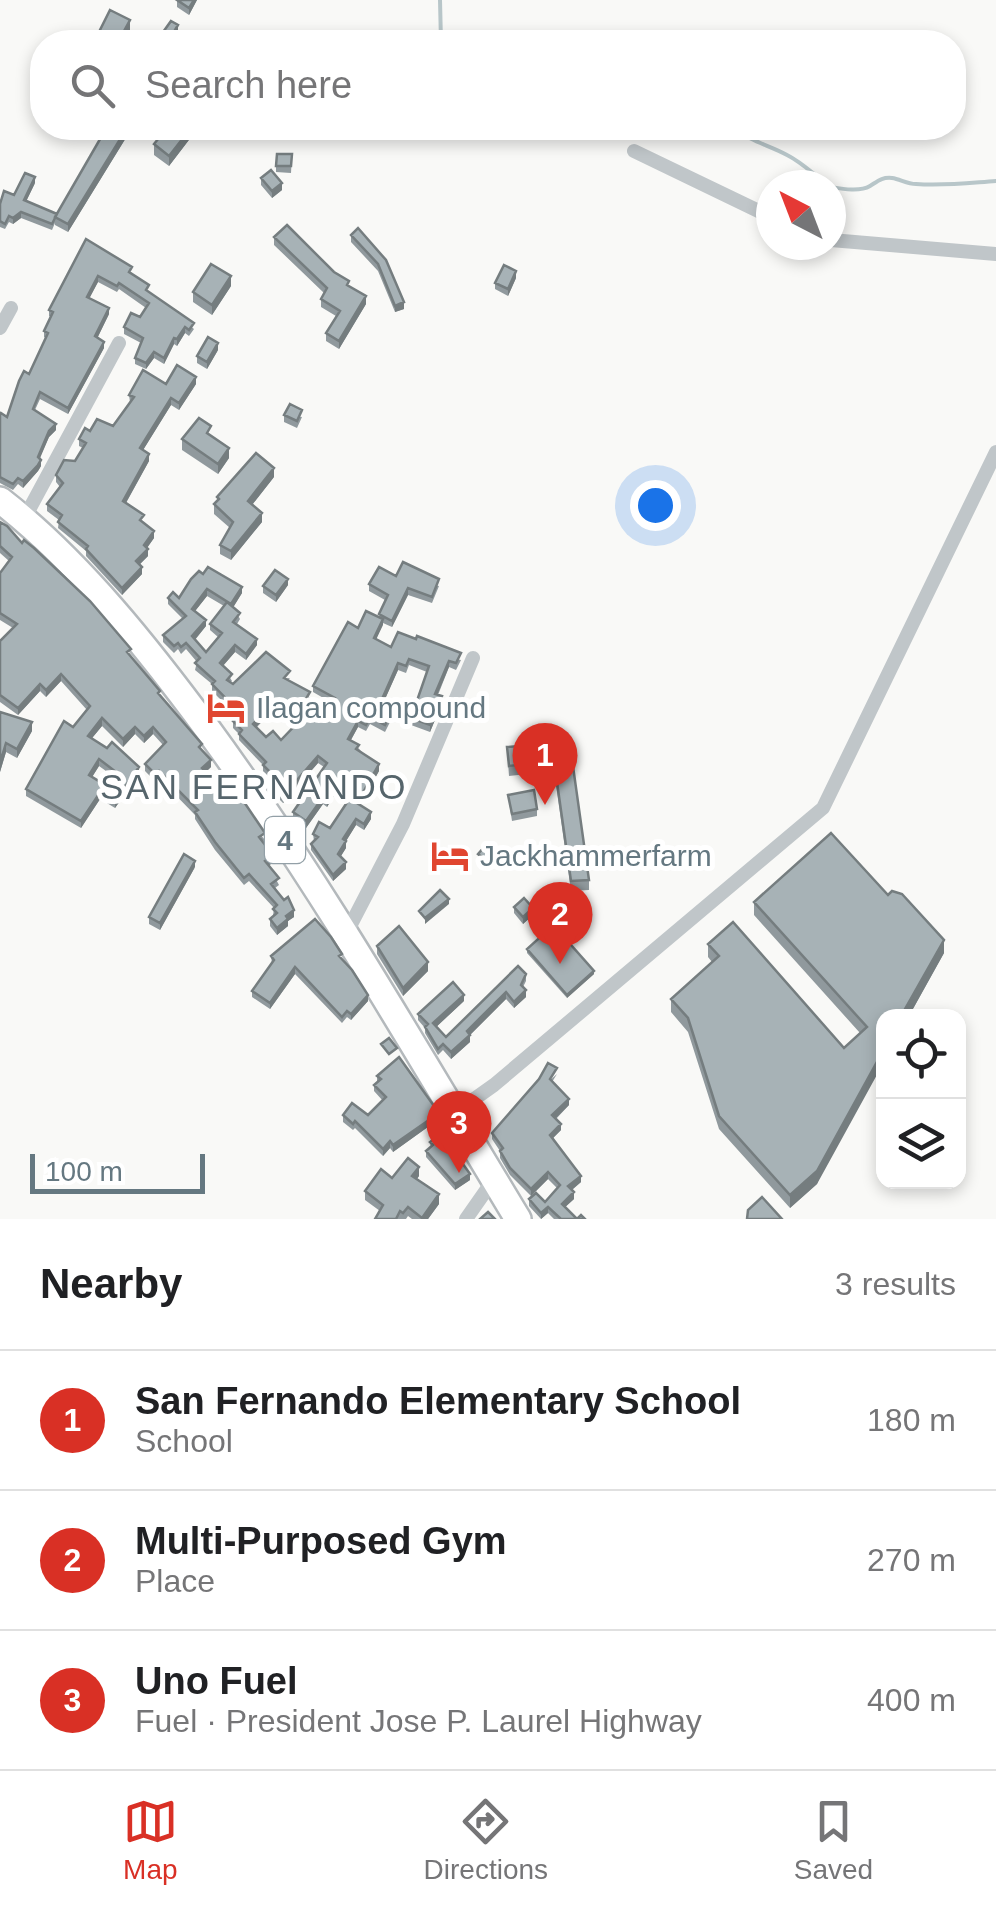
<!DOCTYPE html>
<html lang="en">
<head>
<meta charset="utf-8">
<style>
  :root { --surface:#fff; --page:#f2f2f2; --text:#202124; --muted:#757577; --line:#e0e0e0; --accent:#d93025 }
  body { margin:0; font-family:Arial,sans-serif; background:var(--page); color:var(--text) }
  .controls { position:absolute; right:30px; bottom:30px; display:grid; overflow:hidden; border-radius:20px; box-shadow:0 5px 15px #0003 }
  .controls button { width:90px; height:90px; display:grid; place-items:center; padding:0; border:0; border-bottom:2px solid var(--line); background:var(--surface); color:var(--text); font:50px sans-serif }
  .compass { position:absolute; left:756px; top:170px; width:90px; height:90px; border-radius:50%; background:var(--surface); box-shadow:0 5px 15px #0003; rotate:318deg }
  .scale { position:absolute; left:30px; bottom:25px; width:175px; box-sizing:border-box; padding-left:10px; border:5px solid #657881; border-top:0; font-size:28px; line-height:35px; white-space:nowrap; color:#657881; -webkit-text-stroke:8px #fff; paint-order:stroke }
  .you { position:absolute; left:655px; top:505px; width:35px; height:35px; margin:-25px; border:8px solid #fff; border-radius:50%; background:#1a73e8; box-shadow:0 0 0 15px #1a73e833 }
  .badge { display:grid; place-items:center; width:65px; height:65px; border-radius:50%; background:var(--accent); color:#fff; font-size:32px; font-weight:700 }
  .pin { position:absolute; translate:-50% -82px; filter:drop-shadow(0 2px 5px #0008) }
  .pin::after { content:''; position:absolute; top:52px; width:35px; height:30px; background:inherit; clip-path:polygon(0 0,100% 0,50% 100%) }
  .list { margin:0; padding:0; list-style:none }
  h2 { display:flex; justify-content:space-between; align-items:center; height:130px; margin:0; padding:0 40px; font-size:42px }
  h2 small { font-size:32px; font-weight:400; color:var(--muted) }
  .list li { display:grid; grid-template-columns:65px 1fr auto; gap:30px; align-items:center; box-sizing:border-box; height:140px; padding:0 40px; border-top:2px solid var(--line) }
  .list b { display:block; font-size:38px; white-space:nowrap }
  .list p { margin:0; font-size:32px; white-space:nowrap; color:var(--muted) }
  .list em { font-size:32px; font-style:normal; color:var(--muted) }
  .icon { flex:none; width:55px; height:55px; fill:none; stroke:currentColor; stroke-width:2; stroke-linecap:round; stroke-linejoin:round }
  .map { position:relative; flex:none; width:996px; height:1219px; overflow:hidden }
  .search { position:absolute; background:var(--surface); box-shadow:0 5px 15px #0003; left:30px; right:30px; top:30px; height:110px; display:flex; align-items:center; gap:25px; box-sizing:border-box; padding:0 35px; border-radius:40px; color:var(--muted); font-size:38px }
  .sheet { height:550px; background:var(--surface) }
  nav { display:flex; justify-content:space-around; align-items:center; box-sizing:border-box; height:140px; border-top:2px solid var(--line); background:var(--surface); font-size:28px; color:var(--muted) }
  nav a { display:grid; justify-items:center; gap:5px }
  nav .on { color:var(--accent) }
  .map>svg:first-child { display:block }
  .lines { fill:none; stroke-linecap:round; stroke-linejoin:round }
  .stream { stroke:#b8c6c9; stroke-width:4 }
  .highway-casing { stroke:#b4b9bc; stroke-width:30 }
  .street { stroke:#c0c6c9; stroke-width:14 }
  .highway { stroke:#fff; stroke-width:25 }
  .wall { fill:#90999d; fill-rule:evenodd }
  .shaded-wall { fill:#757d7f }
  .building { fill:#a7b2b6; stroke:#757d7f; stroke-width:2.5; fill-rule:evenodd }
  .labels { text-anchor:middle; stroke-width:10; stroke-linejoin:round; paint-order:stroke }
  .shield { fill:#fff; stroke:#93a0a7; stroke-width:2.5 }
  .shield-label { font-size:28px; font-weight:bold; fill:#657881 }
  .poi-label { font-size:30px; fill:#657881; stroke:#fff; text-anchor:start }
  .quarter-label { font-size:35px; letter-spacing:2.5px; fill:#56656c; stroke:#fff }
</style>
</head>
<body>
<div class="map">
<svg width="996" height="1219" viewBox="0 0 996 1219">
  <rect width="100%" height="100%" fill="#f9f9f7"/>
  <g class="lines">
    <!-- stream -->
    <path class="stream" d="M440,0l1,42
      M735,128c16,14 34,17 52,27 16,8 27,20 41,30
      M831,187c12,2 29,5 39,-1 8,-5 12,-9 22,-8 8,1 15,6 24,6 29,2 52,-1 80,-3"/>
    <!-- highway casing -->
    <g class="highway-casing">
      <path id="highway" d="M0,500c80,62 149,150 209,231 114,156 209,323 309,488"/>
    </g>
    <!-- street -->
    <path class="street" d="M634,151l137,66
      M831,240l165,14
      M0,328l11,-20
      M24,519l95,-176
      M347,932l56,-108 70,-166
      M456,1112l38,-27 329,-277 173,-356
      M466,1219l28,-40"/>
    <!-- highway -->
    <use href="#highway" class="highway"/>
  </g>
  <!-- wall -->
  <path class="wall" d="M177,0h20l-8,15 -12,-8z
    M117,128h15l-64,104 -13,-7v-2l-3,7 -31,-12 -8,6 -4,-2 -4,7 -5,-2v-23l35,-21 -9,18 31,13z
    M195,128v4l-26,34 -15,-11v-11z
    M292,154l-1,19 -15,-1v-6z
    M261,178l21,12 -10,8 -11,-13z
    M358,228l46,81 -9,3 -17,-41 -27,-29v-7z
    M274,237l60,35 32,32 -27,45 -13,-8v-8l10,-17 -15,-9v-8l3,-6 -50,-48z
    M86,239l46,34 17,19 45,37 -5,7 -4,-3 -8,13 -3,-2 -10,20 -10,-6 -8,11 -11,-5v-6l6,-15 -17,-9v-7l16,-10 6,-9 -27,-19 -2,3 -19,-10 -9,16 20,16 -12,24 7,10 -36,66 -28,-15 -5,11 21,20 -7,7 -10,22 2,7 -3,5 -15,17 -5,-4 -5,6 -13,-7v-68l7,2 22,-43 17,-36 -2,-1v-6l7,-14 -2,-1v-6z
    M516,278l-8,18 -13,-7v-6z
    M231,286l-19,29 -19,-13v-10z
    M218,350l-11,19 -10,-6v-7z
    M166,384h30l-17,26 -8,-5 -28,45 6,11 -23,42 28,35 -7,10 1,8 -8,8 2,10 -20,21 -36,-39v-5l-28,-23 1,-8 -12,-9v-7l13,-17 -4,-5v-7l19,-14 8,-13 -4,-2v-7l34,-13 17,-24 -1,-7z
    M284,415l18,2 -5,11 -13,-6z
    M211,436l18,22 -11,16 -36,-24v-11z
    M274,477l-22,28 10,17 -31,38 -11,-6v-9l10,-17 -16,-14v-10l3,-2v-5z
    M0,522l131,134 71,94 9,17 -5,5 59,68 -3,2 11,20 -4,4 10,19 -4,3 19,29 -6,4v5l-11,9 -7,-9v-7l3,-3 1,-8 -25,-27 -5,4 -29,-35 -20,-31v-4l-36,-37 -4,3 -10,-10v-7l18,-19 -10,-11 -9,9 -9,-9 -12,13 -21,-21 -10,12 47,36 -24,34 -13,-8v-4l-21,32 -55,-32v-7l61,-79 -26,-29 -15,16 -6,-6 -22,24 -18,-13v-61l13,-13 -13,-8v-47l9,-12 -9,-8zM99,766l14,10 -8,13 -13,-12z
    M396,576l43,10 -7,17 -24,-8 -16,32 -9,-4 -7,16 15,8 70,13 -5,10 -7,-3 -11,28 4,8 -12,29 -19,-7v-7l16,-46 -18,-7 -3,8 -8,-3 -18,40 10,12 -5,10 -15,-8 -4,7 -8,-4 -7,13 28,31 -19,34 11,14 -7,11 -8,-5 -10,16v7l-6,9 6,12 -13,12 -22,-31v-6l3,-3 -1,-7 17,-6 17,-26 -12,-8 -8,13 -4,-3 -17,24 -13,-10v-6l31,-45 -6,-4 -35,40 -8,-8v-7l2,-2 -14,-15v-6l-24,-25v-6l-6,-6v-7l5,-4 -26,-26v-7l-17,-14 2,-8 -11,-13 -5,5 -3,-5 -4,4 -11,-11v-7l20,-16 -15,-15v-6h11l12,-19 51,14 -9,14 7,12 -3,5 20,21 -11,15 -11,-8 -12,14 9,15 -2,1 3,2 57,-6 -2,2 22,18 -4,8 19,11 7,-14 -19,-11v-6l45,-58 21,-11 6,-17 -16,-9v-7zM207,596l17,10 -14,18v6l8,7 -12,15 -11,-12 11,-14 -11,-15zM274,709l24,13 -17,18 -15,-3 -9,-10z
    M288,585l-12,17 -13,-9v-7z
    M0,712l32,19 -15,27 -11,-6 -6,20z
    M507,747l45,1 37,132v10l-18,1 -17,-120 -45,5z
    M508,795l29,14v7l-25,5z
    M195,867l-35,63 -11,-6v-7z
    M754,902l190,51 -35,63h-25l-67,168 -27,24 -71,-79 -31,-97 -17,-20v-13l41,-37 -4,-5v-13l136,104 16,-15 -106,-118z
    M514,907l19,8 -10,9 -9,-11z
    M540,925l54,49 -27,24 -40,-45v-4l18,-15 -5,-6z
    M377,946l51,25 -25,25 -26,-42z
    M271,956l71,3 26,42 -17,19 -4,-3 -5,6 -47,-49 -25,35 -18,-12v-6l20,-28z
    M526,974v7l-3,6 3,10 -12,11 -8,-9 -36,36v7l-19,17 -8,-9 -5,5 -13,-22v-5l-7,-8v-6l46,-13 -28,26 10,10z
    M557,1074l-5,8 17,23 -13,14 5,11 -8,8 28,44 -9,8 2,9 -9,8 12,12h8h-31l-6,-6 -7,6 -12,-13v-7l16,3 12,-14 -9,-9 -17,17 -21,-21 -10,-17v-7l-8,-12v-6z
    M377,1076l62,43 -46,33 -3,-4 -7,8 -28,-28 -2,2 -10,-8v-7h25l15,-14 -9,-10v-6l3,-3z
    M430,1142l40,38 -15,10 -29,-33v-6l5,-3z
    M419,1176l-2,3 22,25 -11,15h-16l-4,-3 -2,3h-31l5,-8 -15,-11v-9l27,-13z"/>
  <!-- shaded-wall -->
  <path class="shaded-wall" d="M194,0h3l-8,15v-7z
    M130,20v10l-7,12h-5z
    M178,25v7l-6,10h-4z
    M127,128h5l-64,104v-8z
    M191,128h4v4l-26,34v-10z
    M35,177v6l-11,23v-6z
    M282,183v7l-10,8v-7z
    M21,212v6l-8,6v-6z
    M516,271v7l-8,18v-7z
    M98,276v6l-11,21v-6z
    M231,276v10l-19,29v-10z
    M366,296v8l-27,45v-8z
    M404,302v7l-9,3v-6z
    M109,308v6l-14,29v-7z
    M185,327v6l-8,13v-7z
    M174,338v6l-10,20v-6z
    M104,342v6l-36,66v-6z
    M218,343v7l-11,19v-7z
    M154,352v6l-8,11v-6z
    M196,377v7l-17,26v-7z
    M171,398v7l-31,50v-7z
    M56,424v6l-7,7 -11,26v-6l11,-26z
    M229,448v10l-11,16v-10z
    M149,454v7l-26,47v-7z
    M41,460v6l-3,5 -15,17v-7z
    M274,468v9l-26,33v-9z
    M262,513v9l-31,38v-9z
    M154,531v7l-10,14v-7z
    M148,549v7l-12,12v-7z
    M142,567v7l-20,21v-7z
    M288,579v6l-12,17v-7z
    M242,587v6l-11,18v-7z
    M408,588v7l-16,32v-6z
    M207,589v7l-15,19v-6z
    M383,619v6l-9,19v-6z
    M206,620v6l-14,17v-7z
    M257,639v6l-11,15v-6z
    M235,645v7l-15,17v-6z
    M449,661v6l-14,33v-6z
    M398,663v7l-20,45v-7z
    M61,674v7l-15,16v-7z
    M40,684v7l-22,24v-7z
    M442,696v7l-12,29v-7z
    M274,702v7l-21,21v-6z
    M102,718v8l-14,17v-7z
    M358,721v6l-10,18v-6z
    M32,722v9l-15,27v-9z
    M135,727v7l-12,13v-8z
    M153,727v7l-9,9v-7z
    M6,743v9l-6,20v-9z
    M318,756v7l-35,40v-7z
    M99,759v7l-10,16v-7z
    M211,760v7l-9,8v-7z
    M379,764v7l-22,39v-7z
    M139,767v7l-24,34v-7z
    M105,785v7h-3v4l-21,32v-7z
    M335,787v7l-8,13v-7z
    M323,797v7l-17,24v-7z
    M371,812v7l-7,11v-6z
    M356,819v6l-13,21v-7z
    M346,841v7l-8,13v-7z
    M273,855v7l-8,6v-7z
    M195,861v6l-35,63v-7z
    M346,862v7l-13,12v-6z
    M449,899v5l-24,20v-6z
    M533,908v7l-10,9v-7z
    M294,910v7l-6,4v5l-11,9v-7l9,-12z
    M944,940v13l-35,63h-8z
    M428,962v9l-25,25v-8z
    M295,967v7l-25,35v-6z
    M594,971v3l-27,24v-3z
    M526,990v7l-12,11v-6z
    M506,992v7l-39,39v-7z
    M368,995v6l-17,19v-6z
    M464,995v6l-31,29v-7z
    M470,1035v7l-19,17v-7z
    M884,1049v13l-67,122 -27,24v-13z
    M569,1099v6l-17,17v-7z
    M439,1113v6l-46,33v-7z
    M561,1124v6l-11,11v-6z
    M390,1141v7l-7,8v-7z
    M419,1167v9l-7,9v-9z
    M548,1172v7l-17,17v-7z
    M470,1174v6l-15,10v-6z
    M581,1176v6l-13,11v-7z
    M574,1192v7l-12,11v-6z
    M439,1194v10l-11,15h-6z
    M548,1207v6l-7,6v-6z"/>
  <!-- building -->
  <path class="building" d="M177,0h17l-5,8z
    M110,10l20,10 -12,22h-24z
    M171,21l7,4 -10,17h-12z
    M117,128h10l-59,96 -13,-7 48,-83 8,4z
    M167,128h24l-22,28 -15,-12z
    M277,154h15l-1,12h-15z
    M271,170l11,13 -10,8 -11,-13z
    M25,173l10,4 -11,23 33,14 -5,10 -31,-12 -8,6 -4,-2 -4,8 -5,-3v-17l4,-13 10,4z
    M287,225l47,47 15,9 -2,4 19,11 -27,45 -13,-8 14,-22 -19,-12 6,-11 -53,-51z
    M358,228l28,32 18,42 -9,4 -17,-42 -27,-29z
    M86,239l46,28 -3,5 20,13 -3,5 48,33 -5,7 -4,-3 -8,12 -3,-1 -10,20 -10,-6 -8,11 -11,-5 8,-20 -19,-11 7,-14 9,4 9,-14 -30,-20 -2,3 -19,-10 -11,21 22,11 -14,28 9,6 -36,66 -28,-16 -7,17 23,15 -7,7 -11,26 3,3 -3,5 -15,16 -5,-3 -5,6 -13,-7v-62l1,-2 6,4 12,-36 5,-10 5,3 19,-41 -4,-2 9,-19 -4,-2z
    M211,264l20,12 -19,29 -19,-13z
    M504,265l12,6 -8,18 -13,-6z
    M208,337l10,6 -11,19 -10,-6z
    M177,365l19,12 -17,26 -8,-5 -31,50 9,6 -26,47 21,14 -4,5 14,11 -10,14 4,4 -12,12 6,6 -20,21 -36,-39 2,-3 -30,-24 4,-7 -15,-11 16,-21 -7,-8 8,-15 11,1 11,-18 -7,-4 6,-11 5,3 7,-12 16,7 21,-29 -5,-2 14,-25 23,14z
    M290,404l12,6 -5,11 -13,-6z
    M199,418l12,8 -4,7 22,15 -11,16 -36,-25z
    M256,453l18,15 -26,33 14,12 -31,38 -11,-6 13,-23 -19,-18 5,-5 -2,-2z
    M0,522l7,4 15,17 2,-3 10,8 56,53 41,48 -4,3 33,39 -2,2 44,51 -3,3 12,13 -9,8 25,24 7,-5 31,46 -6,4 14,18 -8,6 14,17 -8,6 13,16 4,-3 6,13 -8,6 2,3 -11,9 -7,-9 7,-6 -4,-4 4,-4 -28,-31 -5,4 -29,-36 -20,-30 3,-2 -39,-39 -4,3 -10,-10 21,-22 -13,-15 -9,9 -9,-9 -12,12 -21,-21 -14,18 19,12 5,-6 27,25 -24,34 -13,-9 14,-20 -17,-13 -10,16 16,10 -24,36 -55,-32 38,-68 9,6 17,-21 -29,-32 -15,16 -6,-6 -22,24 -18,-13v-54l17,-17 -17,-11v-40l12,-16 -12,-11z
    M403,562l36,17 -7,18 -24,-9 -16,33 -13,-7 9,-19 -19,-11 10,-17 17,9z
    M208,567l34,20 -11,17 -24,-15 -15,20 14,11 -14,16 14,16 16,-19 -12,-9 17,-22 13,11 -7,9 24,17 -11,15 -11,-9 -15,18 12,11 -5,6 6,4 33,-32 24,19 -6,7 26,14 -7,12 22,13 10,-19 -22,-12 35,-64 10,6 8,-17 17,8 -9,19 17,9 7,-15 18,7 1,-3 44,17 -5,10 -7,-2 -14,33 7,2 -12,29 -19,-7 18,-52 -20,-7 -3,7 -8,-3 -20,45 12,8 -5,9 -15,-8 -4,8 -8,-4 -10,18 11,6 -3,4 23,15 -22,39 14,9 -7,12 -8,-5 -13,20 3,2 -8,13 8,8 -13,13 -22,-31 7,-7 -5,-3 6,-12 11,6 20,-30 -15,-11 -8,13 -4,-3 -17,24 -13,-9 34,-49 -9,-7 -35,40 -8,-8 5,-6 -17,-17 3,-3 -27,-28 3,-4 -9,-9 8,-7 -29,-30 3,-3 -20,-18 5,-5 -14,-15 -5,4 -3,-4 -4,3 -11,-11 23,-19 -18,-18 5,-6 6,6 12,-19 8,-8 4,3zM274,702l29,15 -22,23 -8,-9 -7,6 -13,-13z
    M275,570l13,9 -12,16 -13,-9z
    M0,712l32,10 -15,27 -11,-6 -6,20z
    M552,743v5l18,-3 19,135 -18,1 -17,-120 -45,5 -2,-19z
    M534,790l3,19 -25,5 -4,-19z
    M831,833l57,62 4,-4 10,3 42,46 -43,76h-17v33l-67,122 -27,24 -71,-79 -31,-98 -17,-19 48,-43 -11,-12 25,-22 111,126 23,-21 -113,-125z
    M485,846l7,6 -7,8 -7,-6z
    M439,852l7,8 -8,7 -7,-8z
    M184,854l11,7 -35,62 -11,-6z
    M440,890l9,9 -24,19 -6,-7z
    M524,898l9,10 -10,9 -9,-10z
    M315,919l16,18 11,17 -3,2 13,14 16,25 -17,19 -4,-3 -5,6 -47,-50 -25,36 -18,-12 22,-31 -3,-4z
    M548,919l46,52 -27,24 -40,-46 19,-17 -6,-7z
    M399,926l29,36 -25,26 -26,-42z
    M518,966l8,8 -5,11 5,5 -12,12 -8,-10 -39,39 3,4 -19,17 -8,-8 -5,5 -13,-22 3,-3 -10,-10 35,-32 11,13 -31,28 13,14z
    M389,1038l8,10 -8,6 -8,-10z
    M399,1057l40,56 -46,32 -3,-4 -7,8 -28,-28 -2,3 -10,-9 9,-12 16,12 18,-18 -12,-12 7,-6 -4,-3z
    M548,1063l9,5 -7,11 19,20 -17,16 9,9 -11,11 31,41 -13,10 6,6 -12,12 15,15 4,-4 4,4h-24l-13,-12 -7,6 -12,-14 7,-6 9,9 15,-17 -12,-13 -17,17 -21,-21 -10,-17 3,-3 -11,-15 47,-54z
    M439,1135l4,1 27,38 -15,10 -29,-33 7,-6 -3,-3z
    M408,1158l11,9 -7,9 27,18 -17,24 -14,-11 -5,6 -3,-2 -4,8h-21l8,-14 -18,-14 16,-22 11,9z
    M762,1197l20,22h-35l1,-9z
    M488,1212l7,7h-15z"/>
  <!-- icons -->
  <defs>
    <g id="hotel-bare" transform="scale(3)"><path d="M-6-4.5h1.5V1H6V5H4.5V3h-9V5H-6ZM-4 0a1.8 1.8 0 1 1 3.6 0ZM.5 0V-2.5h3Q6-2.5 6 0Z" fill="#e04630" stroke="#fff" stroke-width="2.5" paint-order="stroke"/></g>
  </defs>
  <g fill-rule="evenodd">
    <use href="#hotel-bare" x="226" y="708"/>
    <use href="#hotel-bare" x="450" y="856"/>
  </g>
  <g class="labels">
    <!-- shield labels -->
    <rect class="shield" x="265" y="817" width="40" height="46" rx="8"/>
    <g class="shield-label">
      <text x="285" y="850">4</text>
    </g>
    <!-- poi labels -->
    <g class="poi-label">
      <text x="256" y="718">Ilagan compound</text>
      <text x="480" y="866">Jackhammerfarm</text>
    </g>
    <!-- quarter labels -->
    <g class="quarter-label">
      <text x="254" y="799">SAN FERNANDO</text>
    </g>
  </g>
</svg>
<div class="controls">
<button><svg class="icon" aria-label="locate" viewBox="0 0 24 24"><circle cx="12" cy="12" r="6"/><path d="M12 2v4M12 18v4M2 12h4M18 12h4"/></svg></button>
<button><svg class="icon" aria-label="layers" viewBox="0 0 24 24"><path d="M12 4l9 5-9 5-9-5zM3 14l9 5 9-5"/></svg></button>
</div>
<svg class="compass" viewBox="-18 -18 36 36"><path d="M0-13l5 13h-10z" fill="#e53935"/><path d="M0 13l5-13h-10z" fill="#757577"/></svg>
<div class="scale">100 m</div>
<div class="you"></div>
<div class="pin badge" style="left:545px;top:805px">1</div>
<div class="pin badge" style="left:560px;top:964px">2</div>
<div class="pin badge" style="left:459px;top:1173px">3</div>
<div class="search"><svg class="icon" aria-label="search" viewBox="0 0 24 24"><circle cx="10" cy="10" r="6"/><path d="M15 15l6 6"/></svg>Search here</div>
</div>
<section class="sheet">
<h2>Nearby<small>3 results</small></h2>
<ul class="list">
<li><span class="badge">1</span><div><b>San Fernando Elementary School</b><p>School</p></div><em>180 m</em></li>
<li><span class="badge">2</span><div><b>Multi-Purposed Gym</b><p>Place</p></div><em>270 m</em></li>
<li><span class="badge">3</span><div><b>Uno Fuel</b><p>Fuel · President Jose P. Laurel Highway</p></div><em>400 m</em></li>
</ul>
</section>
<nav>
<a class="on"><svg class="icon" aria-label="map" viewBox="0 0 24 24"><path d="M3 6l6-2 6 2 6-2v14l-6 2-6-2-6 2zM9 4v14M15 6v14"/></svg>Map</a>
<a><svg class="icon" aria-label="directions" viewBox="0 0 24 24"><path d="M12 3l9 9-9 9-9-9zM9 14v-3h6M13 9l2 2-2 2"/></svg>Directions</a>
<a><svg class="icon" aria-label="saved" viewBox="0 0 24 24"><path d="M7 4h10v16l-5-4-5 4z"/></svg>Saved</a>
</nav>
</body>
</html>
